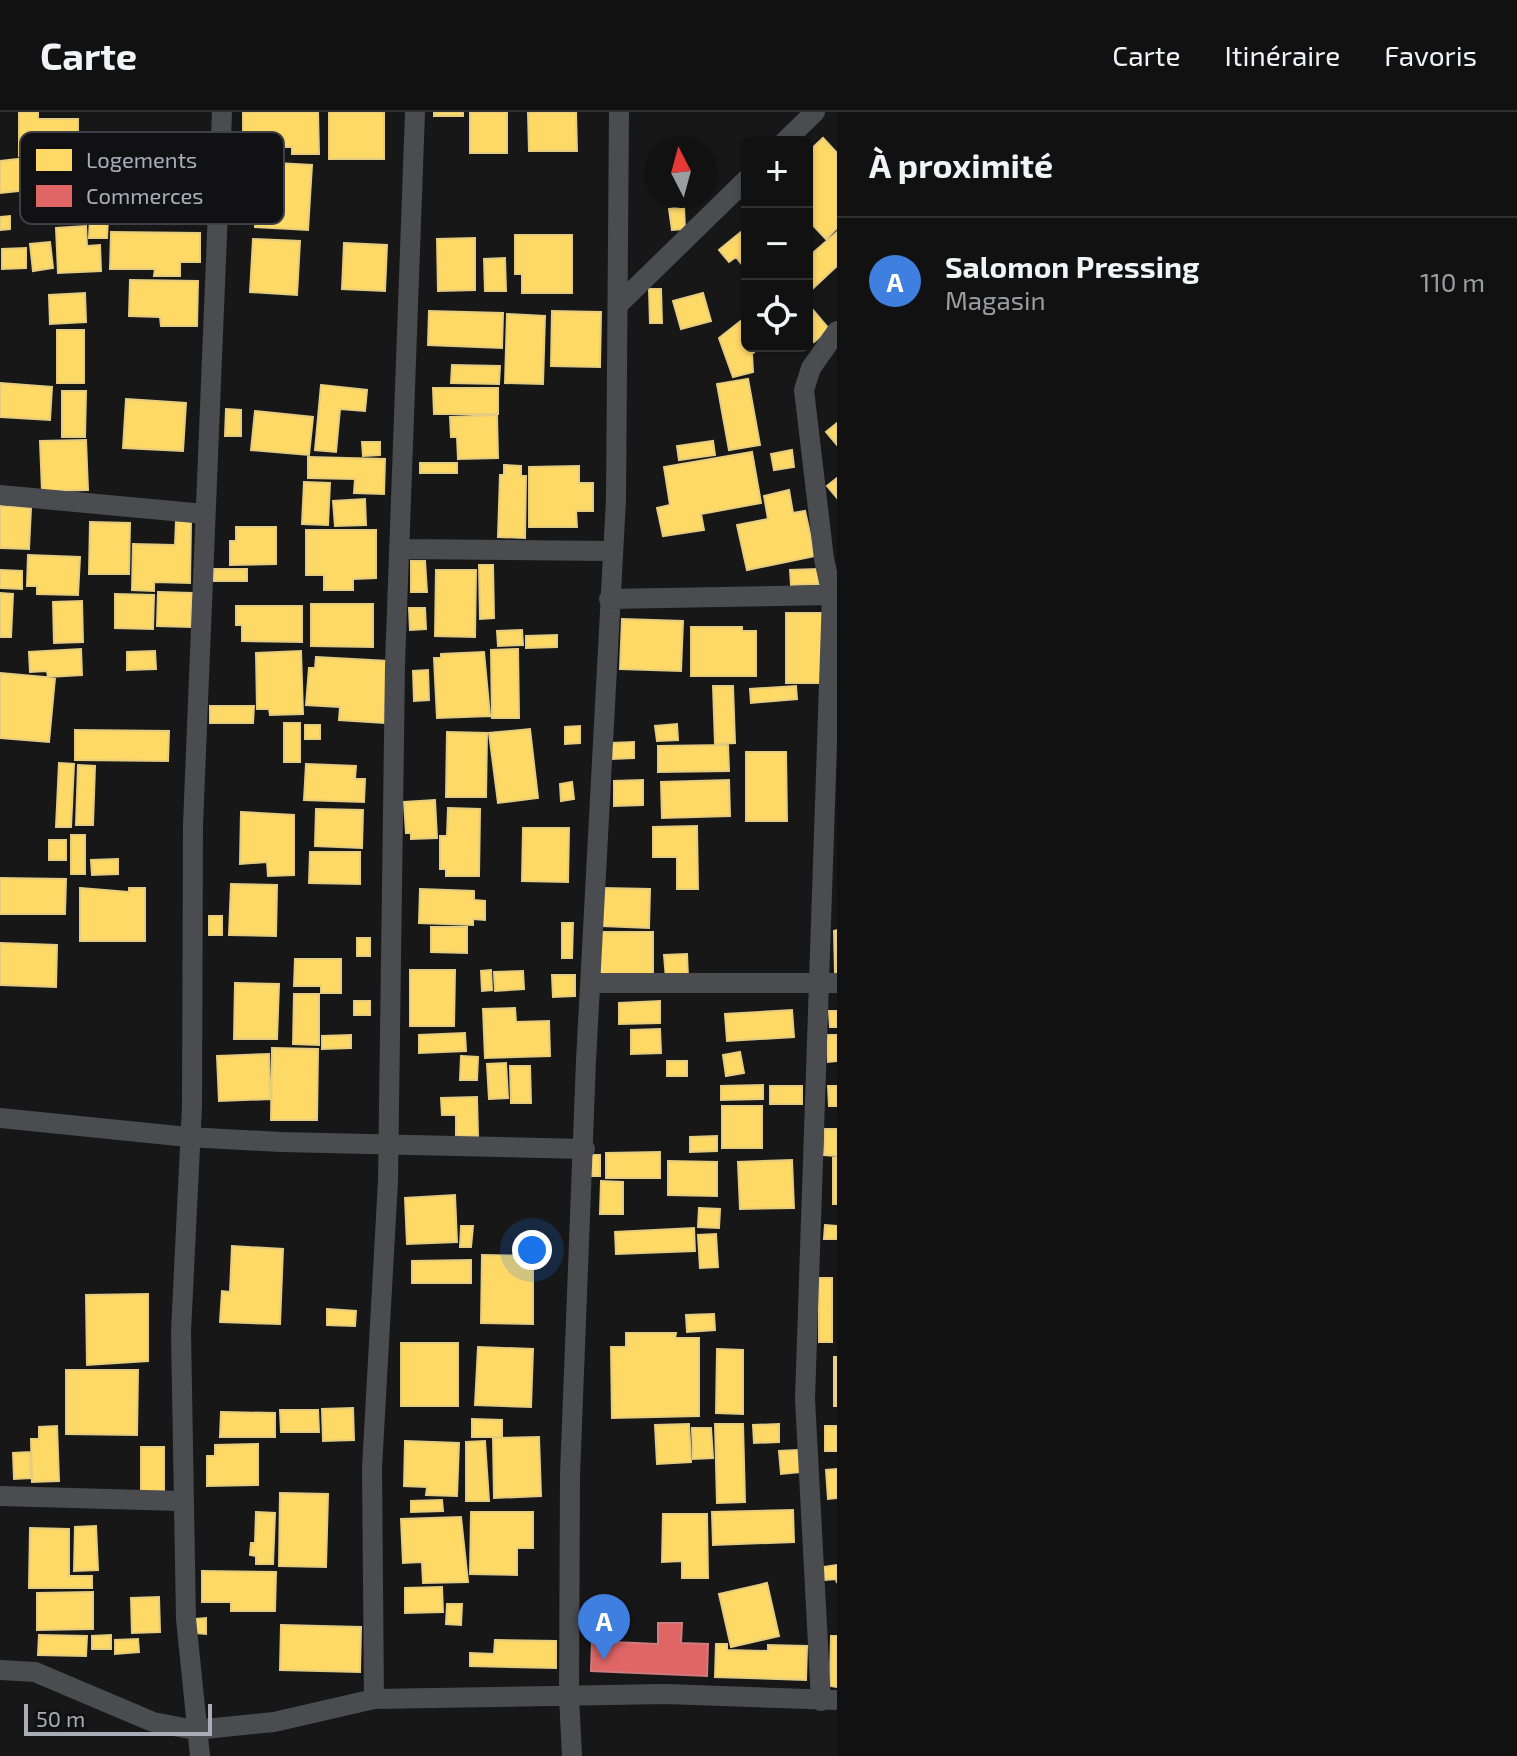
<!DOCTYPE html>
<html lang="fr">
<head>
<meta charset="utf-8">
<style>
  :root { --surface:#111; --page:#1a1a1a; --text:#f1f3f6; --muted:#9c9d9f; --line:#303131; --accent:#b45309 }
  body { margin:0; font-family:"Exo 2",sans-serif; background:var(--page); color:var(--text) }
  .controls { position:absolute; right:24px; top:24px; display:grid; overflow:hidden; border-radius:12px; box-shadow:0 2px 6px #0004 }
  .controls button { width:72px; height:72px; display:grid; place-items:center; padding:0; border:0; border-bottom:2px solid var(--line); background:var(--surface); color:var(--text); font:40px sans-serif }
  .compass { position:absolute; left:645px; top:24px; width:72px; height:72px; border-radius:50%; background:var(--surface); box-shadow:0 2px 6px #0004; rotate:354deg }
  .scale { position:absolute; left:24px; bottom:20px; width:188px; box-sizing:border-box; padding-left:8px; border:4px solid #a8adb8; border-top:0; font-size:22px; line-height:28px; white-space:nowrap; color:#a8adb8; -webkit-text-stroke:6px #111113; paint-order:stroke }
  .you { position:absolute; left:532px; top:1138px; width:28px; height:28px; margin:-20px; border:6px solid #fff; border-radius:50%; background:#1a73e8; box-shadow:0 0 0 12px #1a73e833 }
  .badge { display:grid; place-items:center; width:52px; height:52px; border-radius:50%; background:var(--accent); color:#fff; font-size:26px; font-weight:700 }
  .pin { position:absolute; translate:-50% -66px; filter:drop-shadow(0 2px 4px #0008) }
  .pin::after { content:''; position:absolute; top:42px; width:28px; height:24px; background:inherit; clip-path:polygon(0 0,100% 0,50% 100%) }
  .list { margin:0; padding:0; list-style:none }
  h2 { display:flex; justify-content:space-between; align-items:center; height:104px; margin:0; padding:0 32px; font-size:34px }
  h2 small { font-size:26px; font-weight:400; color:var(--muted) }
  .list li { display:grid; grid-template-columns:52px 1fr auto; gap:24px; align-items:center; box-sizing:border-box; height:128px; padding:0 32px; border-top:2px solid var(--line) }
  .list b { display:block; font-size:30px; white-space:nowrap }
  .list p { margin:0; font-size:26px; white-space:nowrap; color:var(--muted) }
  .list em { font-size:26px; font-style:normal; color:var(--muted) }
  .icon { flex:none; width:44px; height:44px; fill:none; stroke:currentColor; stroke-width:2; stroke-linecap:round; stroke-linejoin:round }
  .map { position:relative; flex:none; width:837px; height:1644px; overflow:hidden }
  header { display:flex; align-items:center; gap:48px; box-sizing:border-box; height:112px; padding:0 40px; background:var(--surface); border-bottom:2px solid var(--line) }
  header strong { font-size:38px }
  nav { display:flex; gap:44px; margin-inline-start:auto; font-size:28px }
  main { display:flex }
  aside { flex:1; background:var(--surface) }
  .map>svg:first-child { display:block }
  .homes { fill:#ffd966; stroke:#e5cc7f; stroke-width:2 }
  .shops { fill:#e06666; stroke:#cf7b7f; stroke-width:2 }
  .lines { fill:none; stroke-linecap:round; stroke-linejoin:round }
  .minor { stroke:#4b4c50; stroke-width:20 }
  .key { fill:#111113; stroke:#3e4045; stroke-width:2 }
  .key-label { font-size:22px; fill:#a8adb8 }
</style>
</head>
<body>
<header>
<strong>Carte</strong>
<nav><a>Carte</a><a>Itinéraire</a><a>Favoris</a></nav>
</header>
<main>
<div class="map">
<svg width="837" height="1644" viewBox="0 0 837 1644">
  <rect width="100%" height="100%" fill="#171717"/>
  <!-- homes -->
  <path class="homes" d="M19,0h19v7h40v37h-59z
    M243,0h75l1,42h-27v-7h-49z
    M329,0h55v47h-55z
    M434,0h29v4h-29z
    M470,0h37v41h-37z
    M528,0h48l1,39h-48z
    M823,26l14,15v75l-11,11 -19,-20v-66z
    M34,45l3,32 -37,4v-32z
    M258,50l54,3 -4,65 -53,-3 1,-16h-6l2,-36 6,1z
    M92,64l30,1 -2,43 -12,-1 -1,19h-18z
    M684,95l1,22 -13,1 -3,-21z
    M10,104v13l-10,1v-13z
    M86,114l1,20 13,-1 1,26 -43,2 -2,-45z
    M747,115v44l-11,-14 -7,5 -10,-12z
    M111,120l89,1v29h-20v14h-26l1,-7h-45z
    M837,120v34l-29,27 -1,-35z
    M515,123h57v58h-50v-19h-7z
    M475,126v52l-37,1 -1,-52z
    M253,127l47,2 -3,54 -47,-3z
    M50,130l3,26 -20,3 -3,-27z
    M344,131l43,2 -2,46 -43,-2z
    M26,136v20l-24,1v-20z
    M505,146l1,33h-21l-1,-32z
    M130,168l68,1 -1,45h-36l-1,-9 -31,-1z
    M649,177h12l1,34h-12z
    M85,181l1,29 -36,2 -1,-29z
    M703,181l8,28 -30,8 -8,-28z
    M807,191l22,26 -15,13 -7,-8z
    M429,199l74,2 -1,35 -74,-3z
    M552,199l49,1 -1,55 -49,-1z
    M507,202l38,2 -2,68 -38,-1z
    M747,204v30h14l-9,8 1,18 -20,5 -14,-39z
    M57,218h27v53h-27z
    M452,253l48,1 -1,18 -48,-1z
    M748,267l12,66 -31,5 -12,-66z
    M0,271l52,4 -2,33 -50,-3z
    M321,273l46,5 -2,21 -25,-2 -4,43 -21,-2z
    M433,276h65v26h-64z
    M62,279h24l-1,46h-23z
    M126,287l60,4 -3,48 -60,-3z
    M226,297l15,1v26h-16z
    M255,299l58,6 -4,38 -58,-5z
    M497,303l1,43 -40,1 -1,-22h-6l-1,-20z
    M837,311v22l-11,-13z
    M86,328l2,50 -46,1 -2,-50z
    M713,329l2,14 -36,5 -2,-14z
    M362,330h18v13l-17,1z
    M792,338l2,17 -20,3 -3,-16z
    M752,340l9,51 -60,11 3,16 -41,6 -6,-28 13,-3 -6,-38z
    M308,345l77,2 -1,35 -30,-1 1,-14 -47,-1z
    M420,351h37v10h-37z
    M504,353l17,1v10h5l-1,62 -27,-1 2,-62h4z
    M579,354v17h14v28h-17l1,16h-48v-60z
    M837,366v20l-10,-12z
    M304,370l26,1 -2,42 -26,-1z
    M789,378l4,23 12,-2 10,45 -68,14 -10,-45 31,-6 -4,-23z
    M365,387l1,26 -31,1 -2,-25z
    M0,394l31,2 -2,41 -29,-1z
    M176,408l15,1 -1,62 -36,-1v9l-22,-1 1,-46 42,1z
    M90,410l40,1 -1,51h-40z
    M236,415h40v37l-46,1v-24h6z
    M306,418h70v48l-23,1v11h-29v-15h-18z
    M28,443l52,2 -2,38 -41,-1v-8h-10z
    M411,449h14l2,31h-16z
    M479,453h14l1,53 -14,1z
    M214,457h33v12h-33z
    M818,457l1,15 -28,1 -1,-15z
    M0,458l22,1v18l-22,-1z
    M436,458h40l-1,67 -40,-1z
    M158,480l34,1 -1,34 -34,-1z
    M0,481l13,1 -2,43h-11z
    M115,482l39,1 -1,34 -38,-1z
    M82,489l1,41 -29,1 -1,-41z
    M311,492h62v43l-62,-1z
    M236,494h66v36l-60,-1v-16h-6z
    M409,496h16l1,21 -16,1z
    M786,501h39v70h-39z
    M622,507l61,2 -2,50 -61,-2z
    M691,515h51v4h14v45h-65z
    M522,518l1,15 -25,1 -1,-15z
    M557,523v12l-31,1v-12z
    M81,537l1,26 -34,2 -1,-6 -17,1 -1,-20z
    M518,537l1,69h-27l-1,-68z
    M155,539l1,18 -29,1v-18z
    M301,539l2,63 -33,1 -1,-6h-12l-1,-56z
    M484,540l6,64 -53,2 -3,-60h7v-4z
    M316,545l72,4 -4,62 -45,-3 1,-13 -34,-2 3,-37h6z
    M428,558l1,30 -15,1 -1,-30z
    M0,561l55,5 -6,64 -49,-4z
    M713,574h20l2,57 -20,1z
    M796,574l1,13 -46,4 -1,-14z
    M210,594h44l-1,17h-43z
    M284,611h16v39h-16z
    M677,612l1,16 -21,1 -2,-15z
    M305,613h15v14h-15z
    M580,614v17l-15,1v-17z
    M530,617l8,69 -40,5 -9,-70z
    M75,618l94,1 -1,30 -93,-1z
    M447,620l40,1 -1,64h-40z
    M634,630v16l-22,1 -1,-16z
    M728,633l1,26 -71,1v-26z
    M746,640h40l1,69h-41z
    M59,651l15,1 -3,63h-15z
    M306,652l50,2 -1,13h10l-1,23 -60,-2z
    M78,653l17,1 -2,59h-17z
    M643,668v25l-29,1v-25z
    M729,668l1,36 -68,2 -1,-36z
    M572,670l2,17 -13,2 -1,-17z
    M435,688l2,38 -26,1v-6h-5l-2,-31z
    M448,696l32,1 -1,67h-33v-7h-6v-33h7z
    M316,697l47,1 -1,38 -47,-2z
    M241,700l53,3v60l-26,1 -1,-14 -27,2z
    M697,714l1,63h-21v-32h-24v-30z
    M523,716h46l-1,54 -46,-1z
    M71,723h14v39h-14z
    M49,728h17v20h-17z
    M310,740h50v32l-51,-1z
    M118,747v15l-26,1 -1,-15z
    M0,766l66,1 -1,35h-65z
    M231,772l46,1 -1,51 -47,-1z
    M80,776l49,4v-4h16v53h-65z
    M603,776l47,1 -1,39 -47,-2z
    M420,777l54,2v9l11,1v19l-12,-1v6l-54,-2z
    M209,804h13v19h-13z
    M562,811h11l-1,35h-10z
    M431,815h36v26l-36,-1z
    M837,818v42h-2l-1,-41z
    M600,820h53v43h-53z
    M357,826h13v18h-13z
    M0,831l57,2 -1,42 -56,-2z
    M687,842l1,23 -22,2 -2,-24z
    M295,847h46v34h-20v-7h-27z
    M410,858h45l-1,56h-44z
    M491,858l1,20 -10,1 -1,-20z
    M523,859l1,18 -29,2 -1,-19z
    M552,863h23v21l-22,1z
    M235,871l44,1 -2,55h-43z
    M294,882h25v51l-26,-1z
    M354,889h16v14h-16z
    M660,889v22l-41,1v-21z
    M515,896l1,14 33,-1 1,35 -65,2 -2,-49z
    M792,898l2,27 -67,4 -2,-27z
    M829,899h8v16h-7z
    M660,917l1,24 -30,1v-24z
    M465,921l1,18 -47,2v-18z
    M351,923v13l-29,1v-13z
    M827,923h10v26l-9,1z
    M272,936l46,1 -1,71h-46z
    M740,940l4,21 -18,3 -3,-21z
    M269,942l1,45 -51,2 -2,-45z
    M461,944l17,1 -1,23h-17z
    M667,949h20v15h-20z
    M506,951l2,35 -19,1 -2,-35z
    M510,954h20l1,37h-20z
    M763,973v14l-42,1v-14z
    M770,974h32v18h-32z
    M828,974h9v20h-8z
    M477,985l1,39h-22v-21h-14l-1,-17z
    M722,994h40v42h-40z
    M825,1017h12v27l-13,-1z
    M717,1024v15l-27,1v-15z
    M660,1040v26h-54v-25z
    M592,1043h8v21h-8z
    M833,1046h4v46h-4z
    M792,1048l2,48 -54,1 -2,-47z
    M668,1049l49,1v34l-49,-1z
    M601,1069l22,1v32h-23z
    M455,1083l2,47 -50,2 -2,-46z
    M699,1096l21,1 -1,19 -21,-1z
    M825,1113l12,1v13h-13z
    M461,1114h12l-2,21h-11z
    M694,1116l1,23 -79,3 -1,-22z
    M716,1122l2,33 -18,1 -2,-33z
    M232,1134l51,3 -3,75 -60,-2 2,-31 8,1z
    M482,1143l51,1v68l-52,-1z
    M471,1148v23h-59v-22z
    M819,1166h13v64h-13z
    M148,1182v67l-61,4 -1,-70z
    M327,1197l29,2 -1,15 -28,-1z
    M714,1202l1,16 -28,2 -1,-17z
    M626,1221h50l-1,5h24v78l-87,2 -1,-71h15z
    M401,1231h57v63h-57z
    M478,1235l55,2 -2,58 -56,-2z
    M717,1237l26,1v64l-27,-1z
    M834,1245h3v49h-3z
    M66,1258h72l-1,65 -71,-1z
    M353,1296l1,32 -31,1 -1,-32z
    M280,1298h38l1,22h-38z
    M221,1300l54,1v24h-55z
    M472,1307l30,1v17h-30z
    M689,1312l2,38 -34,2 -2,-39z
    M715,1312h28l2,78 -28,1z
    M779,1312v18l-25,1 -1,-18z
    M57,1314l2,55 -27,1 -1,-43h8v-12z
    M825,1314h12v25h-12z
    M692,1316h19l2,30 -20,1z
    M539,1325l2,59 -47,2 -1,-60z
    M405,1329l54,2 -2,53 -31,-1 1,-8 -23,-1z
    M485,1329l4,60h-23v-59z
    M258,1332v41l-51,1v-30h8v-11z
    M141,1335h23v44h-23z
    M798,1338l2,22 -19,2 -2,-23z
    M30,1340l1,26 -17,1 -1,-26z
    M837,1357v29l-9,1 -2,-29z
    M280,1381l48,1 -2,73 -47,-1z
    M442,1388l1,11 -32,1v-11z
    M793,1398l1,32 -81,3 -1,-33z
    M256,1400l19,1 -2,51h-17v-8l-6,-1 1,-12h4z
    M471,1400h62v36h-16v27l-47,-1z
    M663,1402h44l1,64h-26v-17l-20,1z
    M461,1405l7,65 -45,1 -1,-21 -19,1 -2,-44z
    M96,1414l2,44 -24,1 1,-44z
    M30,1416l39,1v47h23v12h-63z
    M837,1453v18l-1,-4 -11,1 -2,-13z
    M202,1459l74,1 -1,39h-44v-9h-29z
    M767,1471l12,53 -48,11 -12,-53z
    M442,1475l1,25 -38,1v-25z
    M93,1480v37l-56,1v-37z
    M159,1485l1,35 -28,1 -1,-35z
    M447,1492h15l-1,21 -15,-1z
    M206,1506v16l-10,-1v-14z
    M281,1513l80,2 -1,45 -80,-2z
    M39,1523l48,1 -1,20 -48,-1z
    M111,1523v14h-19v-13z
    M831,1524h6v51l-7,-1z
    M138,1527l1,13 -24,2v-14z
    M495,1528l61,1v27l-86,-2v-13l24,1z
    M716,1532h11v6l41,1v-6l39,1 -1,34 -91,-3z"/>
  <!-- shops -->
  <path class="shops" d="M658,1511h24l-1,20 27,1 -1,32 -116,-5 1,-30 66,3z"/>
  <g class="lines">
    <!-- minor -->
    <path class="minor" d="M784,30l31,-30
      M620,191l127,-124
      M0,383l205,19
      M400,437l211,2
      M609,487l223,-4
      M592,871h245
      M0,1006l188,19 93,5 304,7
      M0,1384l181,5
      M0,1558l35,2 118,50 42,8 79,-8 100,-23 291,-5 172,6
      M374,1587l-2,-231 16,-287 7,-516 20,-553
      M821,1589l-16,-302 27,-804 -8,-36 -20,-169 7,-22 26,-37
      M200,1644l-14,-137 -5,-287 11,-226 1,-281 29,-713
      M572,1644l-3,-60 1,-221 16,-414 30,-562 3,-387"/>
  </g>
  <!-- legend -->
  <rect x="20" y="20" width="264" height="92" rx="12" class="key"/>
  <rect x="36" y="37" width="36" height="22" fill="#ffd966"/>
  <rect x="36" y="73" width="36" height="22" fill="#e06666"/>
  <g class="key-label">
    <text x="86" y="56">Logements</text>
    <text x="86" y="92">Commerces</text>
  </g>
</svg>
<div class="controls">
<button>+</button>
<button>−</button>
<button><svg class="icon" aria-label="locate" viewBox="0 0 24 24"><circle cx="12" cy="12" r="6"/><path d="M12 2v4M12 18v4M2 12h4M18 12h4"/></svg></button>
</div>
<svg class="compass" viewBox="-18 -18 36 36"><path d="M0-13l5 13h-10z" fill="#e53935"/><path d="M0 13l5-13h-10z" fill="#9c9d9f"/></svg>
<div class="scale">50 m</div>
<div class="you"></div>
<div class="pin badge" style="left:604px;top:1548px;background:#3f7fe0">A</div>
</div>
<aside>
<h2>À proximité<small></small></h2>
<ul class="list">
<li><span class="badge" style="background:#3f7fe0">A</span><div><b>Salomon Pressing</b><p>Magasin</p></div><em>110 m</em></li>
</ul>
</aside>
</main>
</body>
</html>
